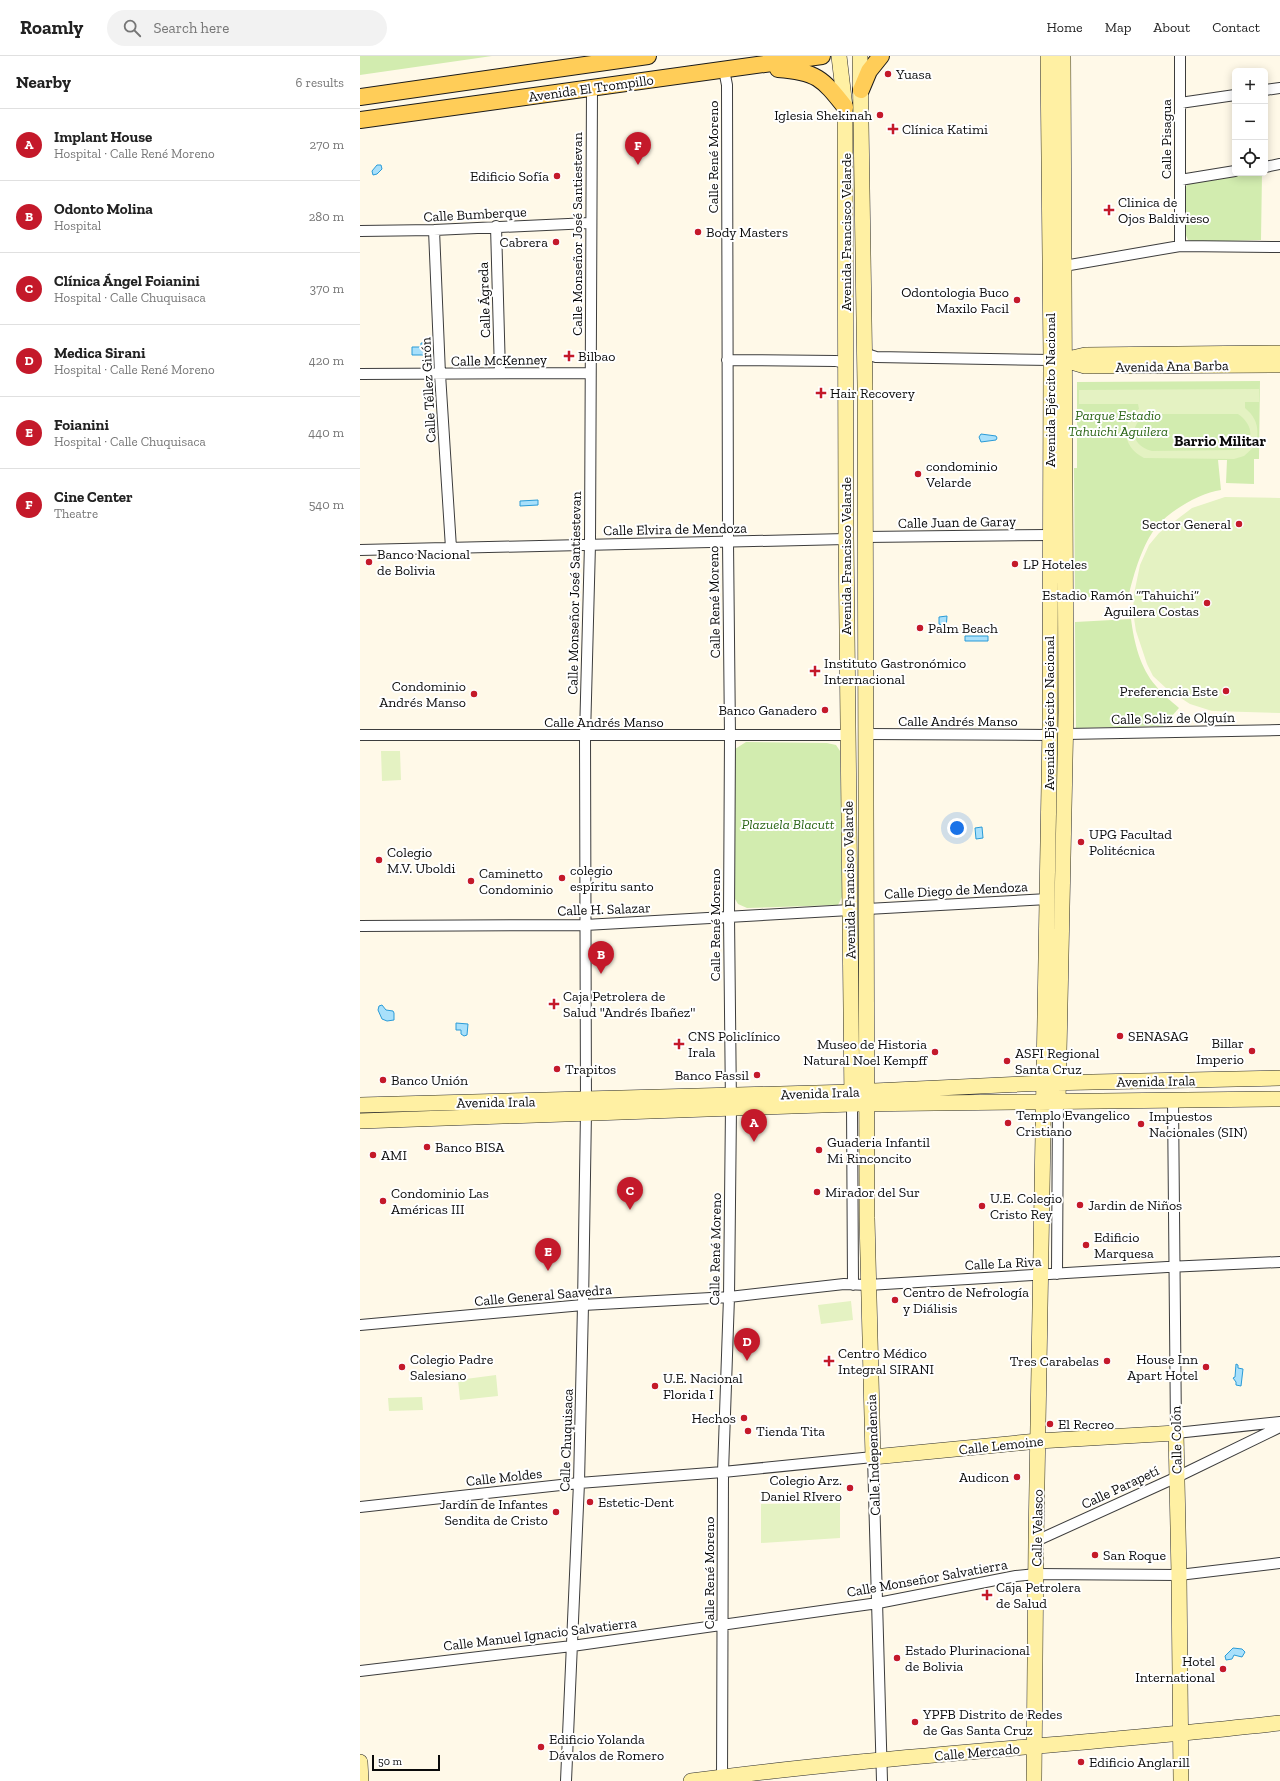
<!DOCTYPE html>
<html lang="en">
<head>
<meta charset="utf-8">
<style>
  :root { --surface:#fff; --page:#f2f2f2; --text:#222; --muted:#767676; --line:#e0e0e0; --accent:#c4192a }
  body { margin:0; font-family:"Zilla Slab",serif; background:var(--page); color:var(--text) }
  .controls { position:absolute; right:12px; top:12px; display:grid; overflow:hidden; border-radius:6px; box-shadow:0 2px 10px #0003 }
  .controls button { width:36px; height:36px; display:grid; place-items:center; padding:0; border:0; border-bottom:1px solid var(--line); background:var(--surface); color:var(--text); font:20px sans-serif }
  .scale { position:absolute; left:12px; bottom:10px; width:68px; box-sizing:border-box; padding-left:4px; border:2px solid #0a0a0a; border-top:0; font-size:11px; line-height:14px; white-space:nowrap; color:#0a0a0a; -webkit-text-stroke:3px #fff; paint-order:stroke }
  .you { position:absolute; left:597px; top:772px; width:14px; height:14px; margin:-10px; border:3px solid #fff; border-radius:50%; background:#1a73e8; box-shadow:0 0 0 6px #1a73e833 }
  .badge { display:grid; place-items:center; width:26px; height:26px; border-radius:50%; background:var(--accent); color:#fff; font-size:13px; font-weight:700 }
  .pin { position:absolute; translate:-50% -33px; filter:drop-shadow(0 1px 2px #0008) }
  .pin::after { content:''; position:absolute; top:21px; width:14px; height:12px; background:inherit; clip-path:polygon(0 0,100% 0,50% 100%) }
  .list { margin:0; padding:0; list-style:none }
  h2 { display:flex; justify-content:space-between; align-items:center; height:52px; margin:0; padding:0 16px; font-size:17px }
  h2 small { font-size:13px; font-weight:400; color:var(--muted) }
  .list li { display:grid; grid-template-columns:26px 1fr auto; gap:12px; align-items:center; box-sizing:border-box; height:72px; padding:0 16px; border-top:1px solid var(--line) }
  .list b { display:block; font-size:15px; white-space:nowrap }
  .list p { margin:0; font-size:13px; white-space:nowrap; color:var(--muted) }
  .list em { font-size:13px; font-style:normal; color:var(--muted) }
  .icon { flex:none; width:22px; height:22px; fill:none; stroke:currentColor; stroke-width:2; stroke-linecap:round; stroke-linejoin:round }
  .map { position:relative; flex:none; width:920px; height:1725px; overflow:hidden }
  header { display:flex; align-items:center; gap:24px; box-sizing:border-box; height:56px; padding:0 20px; background:var(--surface); border-bottom:1px solid var(--line) }
  header strong { font-size:19px }
  nav { display:flex; gap:22px; margin-inline-start:auto; font-size:14px }
  .search { width:280px; height:36px; background:var(--page); display:flex; align-items:center; gap:10px; box-sizing:border-box; padding:0 14px; border-radius:22px; color:var(--muted); font-size:15px }
  main { display:flex }
  aside { flex:1; background:var(--surface) }
  .map>svg:first-child { display:block }
  .green { fill:#d2ecaf }
  .pitch { fill:#e4f2c2; fill-rule:evenodd }
  .water { fill:#a8e0fb; stroke:#2a9bd7 }
  .lines { fill:none; stroke-linecap:round; stroke-linejoin:round }
  .street-casing { stroke:#3d3d3d; stroke-width:12 }
  .secondary-casing { stroke:#2c2c2c; stroke-width:16 }
  .primary-casing { stroke:#1b1b1b; stroke-width:18 }
  .street { stroke:#fff; stroke-width:10 }
  .secondary { stroke:#fff0a3; stroke-width:15 }
  .primary { stroke:#ffcd58; stroke-width:16 }
  .poi-dot { fill:#c4192a; stroke:#fff; stroke-width:1.5 }
  .labels { text-anchor:middle; stroke-width:4; stroke-linejoin:round; paint-order:stroke }
  .poi-label { font-size:14px; fill:#0a0a0a; stroke:#fff; text-anchor:start }
  .street-label { font-size:14px; fill:#0a0a0a; stroke:#fff }
  .park-label { font-size:14px; font-style:italic; fill:#2c6617; stroke:#fff }
  .neighbourhood-label { font-size:15px; font-weight:bold; fill:#0a0a0a; stroke:#fff }
</style>
</head>
<body>
<header>
<strong>Roamly</strong>
<div class="search"><svg class="icon" aria-label="search" viewBox="0 0 24 24"><circle cx="10" cy="10" r="6"/><path d="M15 15l6 6"/></svg>Search here</div>
<nav><a>Home</a><a>Map</a><a>About</a><a>Contact</a></nav>
</header>
<main>
<aside>
<h2>Nearby<small>6 results</small></h2>
<ul class="list">
<li><span class="badge">A</span><div><b>Implant House</b><p>Hospital · Calle René Moreno</p></div><em>270 m</em></li>
<li><span class="badge">B</span><div><b>Odonto Molina</b><p>Hospital</p></div><em>280 m</em></li>
<li><span class="badge">C</span><div><b>Clínica Ángel Foianini</b><p>Hospital · Calle Chuquisaca</p></div><em>370 m</em></li>
<li><span class="badge">D</span><div><b>Medica Sirani</b><p>Hospital · Calle René Moreno</p></div><em>420 m</em></li>
<li><span class="badge">E</span><div><b>Foianini</b><p>Hospital · Calle Chuquisaca</p></div><em>440 m</em></li>
<li><span class="badge">F</span><div><b>Cine Center</b><p>Theatre</p></div><em>540 m</em></li>
</ul>
</aside>
<div class="map">
<svg width="920" height="1725" viewBox="0 0 920 1725">
  <rect width="100%" height="100%" fill="#fff9e8"/>
  <!-- green -->
  <path class="green" d="M0,0h132l-132,19z
    M894,117h8l-1,67 -66,2 -7,-2 -3,-7 1,-46 2,-4 4,-2z
    M900,325l-1,78h-5v25l-28,-1 1,-23h-9l3,30c-21,3 -50,20 -64,36 -14,17 -23,47 -28,68l-54,4 -1,-130h3v-86z
    M771,563c3,23 9,49 25,67 6,8 15,15 23,22l-16,18 -87,2 -1,-106z
    M386,686l81,1 9,2 4,6 2,146 -4,8 -91,3 -9,-4 -3,-5v-150z"/>
  <!-- pitch -->
  <path class="pitch" d="M899,333v13h-14v6c13,11 14,21 11,37l-12,11 -10,3 -90,-1c-21,-11 -25,-33 -5,-49l-1,-5h-59v-14zM788,358h90c16,11 18,29 -3,36l-83,1c-22,-5 -24,-27 -4,-37z
    M865,441l55,1v215l-68,-2 -22,-7 -23,-15 -14,-13 -6,-12 -11,-33 -3,-19 1,-18 6,-29 9,-20 10,-12 33,-25z
    M21,695h19l1,29 -19,1z
    M491,1245l2,19 -32,4 -3,-19z
    M136,1319l2,21 -38,4 -2,-20z
    M62,1341l1,13 -34,1 -1,-13z
    M480,1447v35l-79,5v-39z"/>
  <!-- water -->
  <path class="water" d="M17,109h4l1,4 -5,5 -4,1 -1,-4z
    M61,287h5l1,12h-15v-8h9z
    M621,378l15,2 1,2 -1,2 -15,2 -2,-5z
    M178,444v5l-18,1v-5z
    M587,560l-1,13 -4,-1v-3l-3,-1v-7z
    M605,580h23v5h-23z
    M622,771l1,11 -7,1 -1,-11z
    M22,949l4,5 7,1 1,2v7l-7,1 -5,-2 -4,-9 1,-4z
    M96,967l12,1 -1,11 -3,1 -3,-2v-4h-5z
    M876,1308l2,1v3l5,1 -2,17 -5,-1v-3l-3,-4 2,-1z
    M873,1592l9,1 3,3 -3,5 -8,-2 -2,4 -6,1 -1,-4z"/>
  <g class="lines">
    <!-- street casing -->
    <g class="street-casing">
      <path id="street" d="M820,0v190
        M905,34l15,-2
        M820,47l55,-8
        M905,111l15,-3
        M820,124l55,-9
        M136,170l4,147
        M74,174l6,144 11,174
        M0,175l74,-1 156,-7
        M704,210l116,-20 100,1
        M504,297l12,4 175,3
        M367,304l109,1 9,2
        M0,318l230,-1
        M505,481l185,-2
        M0,494l486,-11
        M506,678l184,1
        M706,678l214,-4
        M0,679h488
        M507,853l181,-10
        M0,870l225,-1 265,-15
        M813,1044l3,333 104,-11
        M492,1048l1,181
        M697,1218l1,-173
        M0,1269l223,-20 146,-8 115,-13 24,1 299,-18 113,-5
        M0,1451l219,-24 144,-11 150,-15 9,324
        M676,1485l141,-64 103,-50
        M0,1615l212,-25 306,-43 138,-27 20,-2 143,1 101,-12
        M206,1725l13,-298 4,-178 3,-194 -1,-375 5,-192 2,-456
        M362,1725l1,-309 6,-175 2,-190 -2,-191 1,-180 -2,-194 -1,-457 -3,-15"/>
    </g>
    <!-- secondary casing -->
    <g class="secondary-casing">
      <path id="secondary" d="M479,0l6,51 1,429 6,568
        M500,0l5,329 2,833 6,239 165,-16 138,-8 3,142 2,206
        M696,304h8l21,-5 195,-2
        M705,304l20,6 195,-1
        M698,1045l8,-389 -3,-656
        M0,1049l492,-13 193,-9 235,-5
        M0,1065l492,-17 428,-5
        M0,1706l1,19
        M331,1725c195,-26 393,-36 589,-58
        M674,1725l2,-240 14,-815 1,-366 -3,-304"/>
    </g>
    <!-- primary casing -->
    <g class="primary-casing">
      <path id="primary" d="M418,13c39,3 44,9 67,38
        M501,34l8,-19 12,-15
        M0,41l288,-41
        M0,64l462,-64"/>
    </g>
    <!-- street -->
    <use href="#street" class="street"/>
    <!-- secondary -->
    <use href="#secondary" class="secondary"/>
    <!-- primary -->
    <use href="#primary" class="primary"/>
  </g>
  <!-- markers -->
  <g class="poi-dot">
    <circle cx="528" cy="18" r="4"/>
    <circle cx="520" cy="59" r="4"/>
    <path d="M531 67h4v4h4v4h-4v4h-4v-4h-4v-4h4z"/>
    <circle cx="197" cy="120" r="4"/>
    <path d="M747 148h4v4h4v4h-4v4h-4v-4h-4v-4h4z"/>
    <circle cx="338" cy="176" r="4"/>
    <circle cx="196" cy="186" r="4"/>
    <circle cx="657" cy="244" r="4"/>
    <path d="M207 294h4v4h4v4h-4v4h-4v-4h-4v-4h4z"/>
    <path d="M459 331h4v4h4v4h-4v4h-4v-4h-4v-4h4z"/>
    <circle cx="558" cy="418" r="4"/>
    <circle cx="879" cy="468" r="4"/>
    <circle cx="9" cy="506" r="4"/>
    <circle cx="655" cy="508" r="4"/>
    <circle cx="847" cy="547" r="4"/>
    <circle cx="560" cy="572" r="4"/>
    <path d="M453 609h4v4h4v4h-4v4h-4v-4h-4v-4h4z"/>
    <circle cx="866" cy="635" r="4"/>
    <circle cx="114" cy="638" r="4"/>
    <circle cx="465" cy="654" r="4"/>
    <circle cx="721" cy="786" r="4"/>
    <circle cx="19" cy="804" r="4"/>
    <circle cx="202" cy="822" r="4"/>
    <circle cx="111" cy="825" r="4"/>
    <path d="M192 942h4v4h4v4h-4v4h-4v-4h-4v-4h4z"/>
    <circle cx="760" cy="980" r="4"/>
    <path d="M317 982h4v4h4v4h-4v4h-4v-4h-4v-4h4z"/>
    <circle cx="892" cy="995" r="4"/>
    <circle cx="575" cy="996" r="4"/>
    <circle cx="647" cy="1005" r="4"/>
    <circle cx="197" cy="1013" r="4"/>
    <circle cx="397" cy="1019" r="4"/>
    <circle cx="23" cy="1024" r="4"/>
    <circle cx="648" cy="1067" r="4"/>
    <circle cx="781" cy="1068" r="4"/>
    <circle cx="67" cy="1091" r="4"/>
    <circle cx="459" cy="1094" r="4"/>
    <circle cx="13" cy="1099" r="4"/>
    <circle cx="457" cy="1136" r="4"/>
    <circle cx="23" cy="1145" r="4"/>
    <circle cx="720" cy="1149" r="4"/>
    <circle cx="622" cy="1150" r="4"/>
    <circle cx="726" cy="1189" r="4"/>
    <circle cx="535" cy="1244" r="4"/>
    <path d="M467 1299h4v4h4v4h-4v4h-4v-4h-4v-4h4z"/>
    <circle cx="747" cy="1305" r="4"/>
    <circle cx="42" cy="1311" r="4"/>
    <circle cx="846" cy="1311" r="4"/>
    <circle cx="295" cy="1330" r="4"/>
    <circle cx="384" cy="1362" r="4"/>
    <circle cx="690" cy="1368" r="4"/>
    <circle cx="388" cy="1375" r="4"/>
    <circle cx="657" cy="1421" r="4"/>
    <circle cx="490" cy="1432" r="4"/>
    <circle cx="230" cy="1446" r="4"/>
    <circle cx="196" cy="1456" r="4"/>
    <circle cx="735" cy="1499" r="4"/>
    <path d="M625 1533h4v4h4v4h-4v4h-4v-4h-4v-4h4z"/>
    <circle cx="537" cy="1602" r="4"/>
    <circle cx="863" cy="1613" r="4"/>
    <circle cx="555" cy="1666" r="4"/>
    <circle cx="181" cy="1691" r="4"/>
    <circle cx="721" cy="1706" r="4"/>
  </g>
  <g class="labels">
    <!-- poi labels -->
    <g class="poi-label">
      <text x="536" y="23">Yuasa</text>
      <text x="512" y="64" text-anchor="end">Iglesia Shekinah</text>
      <text x="542" y="78">Clínica Katimi</text>
      <text x="189" y="125" text-anchor="end">Edificio Sofía</text>
      <text x="758" y="151">Clinica de<tspan x="758" dy="16">Ojos Baldivieso</tspan></text>
      <text x="346" y="181">Body Masters</text>
      <text x="188" y="191" text-anchor="end">Cabrera</text>
      <text x="649" y="241" text-anchor="end">Odontologia Buco<tspan x="649" dy="16">Maxilo Facil</tspan></text>
      <text x="218" y="305">Bilbao</text>
      <text x="470" y="342">Hair Recovery</text>
      <text x="566" y="415">condominio<tspan x="566" dy="16">Velarde</tspan></text>
      <text x="871" y="473" text-anchor="end">Sector General</text>
      <text x="17" y="503">Banco Nacional<tspan x="17" dy="16">de Bolivia</tspan></text>
      <text x="663" y="513">LP Hoteles</text>
      <text x="839" y="544" text-anchor="end">Estadio Ramón “Tahuichi”<tspan x="839" dy="16">Aguilera Costas</tspan></text>
      <text x="568" y="577">Palm Beach</text>
      <text x="464" y="612">Instituto Gastronómico<tspan x="464" dy="16">Internacional</tspan></text>
      <text x="106" y="635" text-anchor="end">Condominio<tspan x="106" dy="16">Andrés Manso</tspan></text>
      <text x="858" y="640" text-anchor="end">Preferencia Este</text>
      <text x="457" y="659" text-anchor="end">Banco Ganadero</text>
      <text x="729" y="783">UPG Facultad<tspan x="729" dy="16">Politécnica</tspan></text>
      <text x="27" y="801">Colegio<tspan x="27" dy="16">M.V. Uboldi</tspan></text>
      <text x="210" y="819">colegio<tspan x="210" dy="16">espíritu santo</tspan></text>
      <text x="119" y="822">Caminetto<tspan x="119" dy="16">Condominio</tspan></text>
      <text x="203" y="945">Caja Petrolera de<tspan x="203" dy="16">Salud "Andrés Ibañez"</tspan></text>
      <text x="328" y="985">CNS Policlínico<tspan x="328" dy="16">Irala</tspan></text>
      <text x="768" y="985">SENASAG</text>
      <text x="884" y="992" text-anchor="end">Billar<tspan x="884" dy="16">Imperio</tspan></text>
      <text x="567" y="993" text-anchor="end">Museo de Historia<tspan x="567" dy="16">Natural Noel Kempff</tspan></text>
      <text x="655" y="1002">ASFI Regional<tspan x="655" dy="16">Santa Cruz</tspan></text>
      <text x="205" y="1018">Trapitos</text>
      <text x="389" y="1024" text-anchor="end">Banco Fassil</text>
      <text x="31" y="1029">Banco Unión</text>
      <text x="656" y="1064">Templo Evangelico<tspan x="656" dy="16">Cristiano</tspan></text>
      <text x="789" y="1065">Impuestos<tspan x="789" dy="16">Nacionales (SIN)</tspan></text>
      <text x="467" y="1091">Guaderia Infantil<tspan x="467" dy="16">Mi Rinconcito</tspan></text>
      <text x="75" y="1096">Banco BISA</text>
      <text x="21" y="1104">AMI</text>
      <text x="465" y="1141">Mirador del Sur</text>
      <text x="31" y="1142">Condominio Las<tspan x="31" dy="16">Américas III</tspan></text>
      <text x="630" y="1147">U.E. Colegio<tspan x="630" dy="16">Cristo Rey</tspan></text>
      <text x="728" y="1154">Jardin de Niños</text>
      <text x="734" y="1186">Edificio<tspan x="734" dy="16">Marquesa</tspan></text>
      <text x="543" y="1241">Centro de Nefrología<tspan x="543" dy="16">y Diálisis</tspan></text>
      <text x="478" y="1302">Centro Médico<tspan x="478" dy="16">Integral SIRANI</tspan></text>
      <text x="50" y="1308">Colegio Padre<tspan x="50" dy="16">Salesiano</tspan></text>
      <text x="838" y="1308" text-anchor="end">House Inn<tspan x="838" dy="16">Apart Hotel</tspan></text>
      <text x="739" y="1310" text-anchor="end">Tres Carabelas</text>
      <text x="303" y="1327">U.E. Nacional<tspan x="303" dy="16">Florida I</tspan></text>
      <text x="376" y="1367" text-anchor="end">Hechos</text>
      <text x="698" y="1373">El Recreo</text>
      <text x="396" y="1380">Tienda Tita</text>
      <text x="649" y="1426" text-anchor="end">Audicon</text>
      <text x="482" y="1429" text-anchor="end">Colegio Arz.<tspan x="482" dy="16">Daniel RIvero</tspan></text>
      <text x="238" y="1451">Estetic-Dent</text>
      <text x="188" y="1453" text-anchor="end">Jardín de Infantes<tspan x="188" dy="16">Sendita de Cristo</tspan></text>
      <text x="743" y="1504">San Roque</text>
      <text x="636" y="1536">Caja Petrolera<tspan x="636" dy="16">de Salud</tspan></text>
      <text x="545" y="1599">Estado Plurinacional<tspan x="545" dy="16">de Bolivia</tspan></text>
      <text x="855" y="1610" text-anchor="end">Hotel<tspan x="855" dy="16">International</tspan></text>
      <text x="563" y="1663">YPFB Distrito de Redes<tspan x="563" dy="16">de Gas Santa Cruz</tspan></text>
      <text x="189" y="1688">Edificio Yolanda<tspan x="189" dy="16">Dávalos de Romero</tspan></text>
      <text x="729" y="1711">Edificio Anglarill</text>
    </g>
    <!-- street labels -->
    <g class="street-label">
      <text transform="translate(231 32) rotate(-8)" y="5">Avenida El Trompillo</text>
      <text transform="translate(806 83) rotate(-90)" y="5">Calle Pisagua</text>
      <text transform="translate(353 101) rotate(-90)" y="5">Calle René Moreno</text>
      <text transform="translate(115 158) rotate(-3)" y="5">Calle Bumberque</text>
      <text transform="translate(486 176) rotate(-90)" y="5">Avenida Francisco Velarde</text>
      <text transform="translate(217 178) rotate(-90)" y="5">Calle Monseñor José Santiestevan</text>
      <text transform="translate(124 244) rotate(-92)" y="5">Calle Ágreda</text>
      <text transform="translate(139 304) rotate(-1)" y="5">Calle McKenney</text>
      <text transform="translate(812 310) rotate(-1)" y="5">Avenida Ana Barba</text>
      <text transform="translate(68 334) rotate(-93)" y="5">Calle Téllez Girón</text>
      <text transform="translate(690 334) rotate(-90)" y="5">Avenida Ejército Nacional</text>
      <text transform="translate(597 466) rotate(-1)" y="5">Calle Juan de Garay</text>
      <text transform="translate(315 473) rotate(-1)" y="5">Calle Elvira de Mendoza</text>
      <text transform="translate(486 500) rotate(-90)" y="5">Avenida Francisco Velarde</text>
      <text transform="translate(214 537) rotate(-89)" y="5">Calle Monseñor José Santiestevan</text>
      <text transform="translate(354 546) rotate(-91)" y="5">Calle René Moreno</text>
      <text transform="translate(689 657) rotate(-90)" y="5">Avenida Ejército Nacional</text>
      <text transform="translate(813 662) rotate(-1)" y="5">Calle Soliz de Olguín</text>
      <text x="598" y="670">Calle Andrés Manso</text>
      <text x="244" y="671">Calle Andrés Manso</text>
      <text transform="translate(489 824) rotate(-91)" y="5">Avenida Francisco Velarde</text>
      <text transform="translate(596 834) rotate(-3)" y="5">Calle Diego de Mendoza</text>
      <text transform="translate(244 853) rotate(-2)" y="5">Calle H. Salazar</text>
      <text transform="translate(355 869) rotate(-90)" y="5">Calle René Moreno</text>
      <text transform="translate(796 1025) rotate(-1)" y="5">Avenida Irala</text>
      <text transform="translate(460 1037) rotate(-2)" y="5">Avenida Irala</text>
      <text transform="translate(136 1046) rotate(-1)" y="5">Avenida Irala</text>
      <text transform="translate(355 1193) rotate(-89)" y="5">Calle René Moreno</text>
      <text transform="translate(643 1207) rotate(-3)" y="5">Calle La Riva</text>
      <text transform="translate(183 1239) rotate(-5)" y="5">Calle General Saavedra</text>
      <text transform="translate(206 1384) rotate(-88)" y="5">Calle Chuquisaca</text>
      <text transform="translate(816 1384) rotate(-91)" y="5">Calle Colón</text>
      <text transform="translate(641 1389) rotate(-6)" y="5">Calle Lemoine</text>
      <text transform="translate(513 1399) rotate(-92)" y="5">Calle Independencia</text>
      <text transform="translate(144 1421) rotate(-6)" y="5">Calle Moldes</text>
      <text transform="translate(760 1431) rotate(-25)" y="5">Calle Parapetí</text>
      <text transform="translate(677 1472) rotate(-89)" y="5">Calle Velasco</text>
      <text transform="translate(349 1517) rotate(-90)" y="5">Calle René Moreno</text>
      <text transform="translate(567 1522) rotate(-10)" y="5">Calle Monseñor Salvatierra</text>
      <text transform="translate(180 1578) rotate(-7)" y="5">Calle Manuel Ignacio Salvatierra</text>
      <text transform="translate(617 1696) rotate(-5)" y="5">Calle Mercado</text>
    </g>
    <!-- park labels -->
    <g class="park-label">
      <text x="758" y="364">Parque Estadio<tspan x="758" dy="16">Tahuichi Aguilera</tspan></text>
      <text x="428" y="773">Plazuela Blacutt</text>
    </g>
    <!-- neighbourhood labels -->
    <g class="neighbourhood-label">
      <text x="860" y="390">Barrio Militar</text>
    </g>
  </g>
</svg>
<div class="controls">
<button>+</button>
<button>−</button>
<button><svg class="icon" aria-label="locate" viewBox="0 0 24 24"><circle cx="12" cy="12" r="6"/><path d="M12 2v4M12 18v4M2 12h4M18 12h4"/></svg></button>
</div>
<div class="scale">50 m</div>
<div class="you"></div>
<div class="pin badge" style="left:394px;top:1086px">A</div>
<div class="pin badge" style="left:241px;top:918px">B</div>
<div class="pin badge" style="left:270px;top:1154px">C</div>
<div class="pin badge" style="left:387px;top:1305px">D</div>
<div class="pin badge" style="left:188px;top:1215px">E</div>
<div class="pin badge" style="left:278px;top:109px">F</div>
</div>
</main>
</body>
</html>
